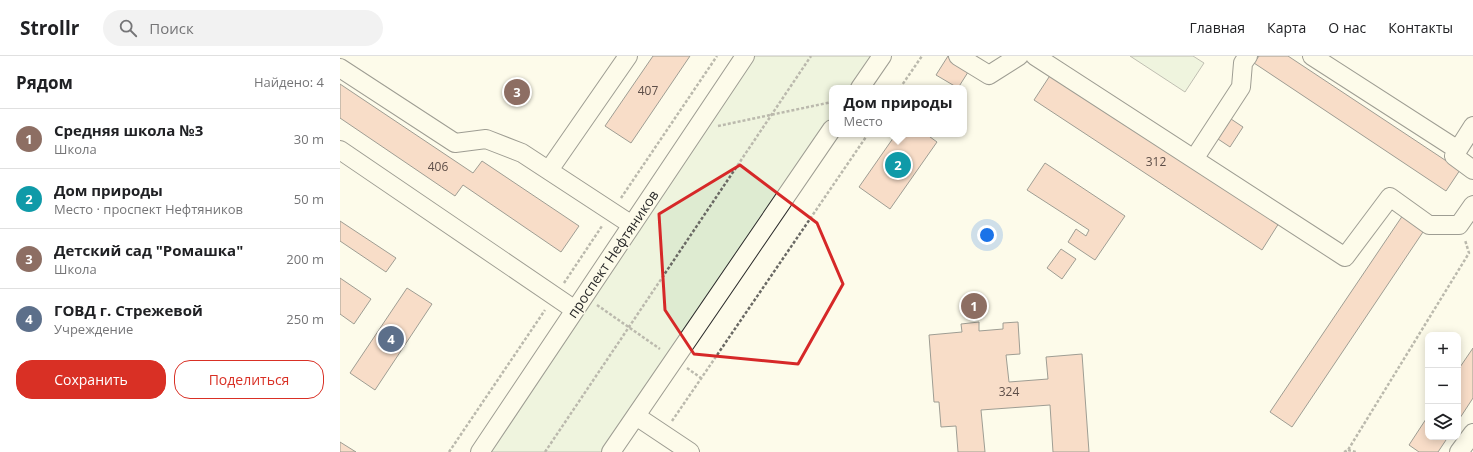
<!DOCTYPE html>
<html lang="ru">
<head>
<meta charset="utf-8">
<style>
  :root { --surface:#fff; --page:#f2f2f2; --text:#202124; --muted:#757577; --line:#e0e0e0; --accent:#d93025 }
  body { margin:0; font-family:"Open Sans",sans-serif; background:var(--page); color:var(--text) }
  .controls { position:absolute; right:12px; bottom:12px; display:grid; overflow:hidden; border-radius:8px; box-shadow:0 2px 10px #0003 }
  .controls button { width:36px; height:36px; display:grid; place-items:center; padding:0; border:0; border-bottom:1px solid var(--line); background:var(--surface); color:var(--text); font:20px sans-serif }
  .you { position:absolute; left:647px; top:179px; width:14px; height:14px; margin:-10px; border:3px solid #fff; border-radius:50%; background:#1a73e8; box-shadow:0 0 0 6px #1a73e833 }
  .badge { display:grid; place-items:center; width:26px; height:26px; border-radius:50%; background:var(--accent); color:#fff; font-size:13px; font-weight:700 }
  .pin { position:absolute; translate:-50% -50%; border:2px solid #fff; box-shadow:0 1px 4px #0006 }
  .popup { position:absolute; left:489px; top:29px; width:138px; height:52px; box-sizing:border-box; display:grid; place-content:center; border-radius:8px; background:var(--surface); filter:drop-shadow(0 1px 3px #0005); font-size:13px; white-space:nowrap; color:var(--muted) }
  .popup b { font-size:15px; color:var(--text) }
  .popup::after { content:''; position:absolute; left:50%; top:100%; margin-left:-8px; border:8px solid transparent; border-top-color:var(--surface) }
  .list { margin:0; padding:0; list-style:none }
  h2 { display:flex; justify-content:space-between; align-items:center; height:52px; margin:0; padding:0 16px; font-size:17px }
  h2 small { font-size:13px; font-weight:400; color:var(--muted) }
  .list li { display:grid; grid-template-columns:26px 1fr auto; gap:12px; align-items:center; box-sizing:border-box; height:60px; padding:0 16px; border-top:1px solid var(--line) }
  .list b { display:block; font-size:15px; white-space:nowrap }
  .list p { margin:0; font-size:13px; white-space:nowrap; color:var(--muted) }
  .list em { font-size:13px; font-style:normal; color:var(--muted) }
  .actions { display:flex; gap:8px; padding:12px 16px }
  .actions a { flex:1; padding:9px 0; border:1px solid var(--accent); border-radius:16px; text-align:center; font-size:14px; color:var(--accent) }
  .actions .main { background:var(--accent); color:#fff }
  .icon { flex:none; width:22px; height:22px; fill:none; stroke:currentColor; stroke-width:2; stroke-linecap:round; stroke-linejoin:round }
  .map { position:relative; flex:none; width:1133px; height:396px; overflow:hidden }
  header { display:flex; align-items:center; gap:24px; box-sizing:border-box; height:56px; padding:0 20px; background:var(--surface); border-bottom:1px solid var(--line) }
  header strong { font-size:19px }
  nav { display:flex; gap:22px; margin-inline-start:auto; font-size:14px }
  .search { width:280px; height:36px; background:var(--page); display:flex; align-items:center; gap:10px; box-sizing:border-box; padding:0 14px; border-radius:22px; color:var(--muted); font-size:15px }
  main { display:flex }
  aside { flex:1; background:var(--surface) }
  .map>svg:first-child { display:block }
  .green { fill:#deebd1; stroke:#74746e }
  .building { fill:#f2b8a0; stroke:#2b2b2b }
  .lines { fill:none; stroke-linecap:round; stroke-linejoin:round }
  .minor-casing { stroke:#2b2b2b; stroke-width:20 }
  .path { stroke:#6a6964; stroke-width:2.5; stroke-dasharray:3 2; stroke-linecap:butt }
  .minor { stroke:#fdfbea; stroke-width:18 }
  .marked { fill:none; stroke:#d62828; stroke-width:3; stroke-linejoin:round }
  .labels { text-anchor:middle; stroke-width:3; stroke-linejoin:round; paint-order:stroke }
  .number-label { font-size:12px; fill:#5d4e48 }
  .street-label { font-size:14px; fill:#2b2b2b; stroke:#fdfbea }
</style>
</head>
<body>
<header>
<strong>Strollr</strong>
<div class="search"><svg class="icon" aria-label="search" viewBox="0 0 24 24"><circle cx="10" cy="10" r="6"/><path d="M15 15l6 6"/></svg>Поиск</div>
<nav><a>Главная</a><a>Карта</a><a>О нас</a><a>Контакты</a></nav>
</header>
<main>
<aside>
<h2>Рядом<small>Найдено: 4</small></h2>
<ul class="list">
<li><span class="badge" style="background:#8d6e63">1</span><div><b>Средняя школа №3</b><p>Школа</p></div><em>30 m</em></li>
<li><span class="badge" style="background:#0f9aa8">2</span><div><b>Дом природы</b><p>Место · проспект Нефтяников</p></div><em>50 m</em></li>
<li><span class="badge" style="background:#8d6e63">3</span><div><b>Детский сад &quot;Ромашка&quot;</b><p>Школа</p></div><em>200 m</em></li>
<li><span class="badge" style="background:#5c6f8a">4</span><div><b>ГОВД г. Стрежевой</b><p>Учреждение</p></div><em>250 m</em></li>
</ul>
<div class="actions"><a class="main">Сохранить</a><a>Поделиться</a></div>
</aside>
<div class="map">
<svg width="1133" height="396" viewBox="0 0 1133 396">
  <rect width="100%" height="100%" fill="#fdfbea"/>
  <!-- green -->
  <path class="green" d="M412,0h122l-21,32h-21v31l-222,333h-126z
    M790,0h63l11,7 -19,29z"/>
  <!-- building -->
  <path class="building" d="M313,0h37l-59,87 -26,-17z
    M608,0l22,13 -12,19 -22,-13z
    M919,0h29l172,114 -14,21 -192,-128z
    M711,18l228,149 -17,27 -228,-150z
    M0,28l133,89 9,-12 97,65 -18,26 -98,-67 -8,11 -115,-78z
    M891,63l12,8 -13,20 -12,-8z
    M556,78h30l11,8 -47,67 -31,-22z
    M705,107l80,53 -30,44 -27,-18 8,-13 10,7 3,-6 -62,-40z
    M1063,159l22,14 -133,198 -22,-15z
    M0,165l56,37 -10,14 -46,-31z
    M721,193l15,10 -14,20 -15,-11z
    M0,222l31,21 -17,25 -14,-10z
    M67,232l25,16 -57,86 -25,-17z
    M639,266v9l24,-2v-6l15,-1 2,32 -14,1 3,27 39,-3 -2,-22 36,-3 7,98h-36l-3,-47 -69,5 4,42h-27l-2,-26 -15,1 -2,-25h-5l-5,-67 33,-3 -1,-8z
    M1133,292v50l-15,23v-51z
    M1088,360v21h20l-10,15h-19l-10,-7z
    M0,386l16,10h-16z"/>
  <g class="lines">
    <!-- minor casing -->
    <g class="minor-casing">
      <path id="minor" d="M618,0l31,19 30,-19
        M695,0l310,201 45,-60 39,28h30l14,-20
        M972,0l146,94
        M0,12l115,75 31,-4 36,14 110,72
        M520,32l22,-32
        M1133,70l-19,30 19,14
        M0,94l235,160
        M854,103l47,-72 2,-24 5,-7
        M209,114l79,-114
        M296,360l54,36
        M140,396l265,-396
        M271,396l221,-323
        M1119,396l14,-19"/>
    </g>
    <!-- path -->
    <path class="path" d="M560,32l22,-32
      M378,70l114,-24
      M281,142l96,-142
      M224,227l38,-57
      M257,249l63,44
      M347,312l14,10
      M332,365l196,-287
      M1008,394l8,2
      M109,396l96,-142
      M205,396l266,-396
      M1004,396l4,-2 121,-197 -4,-13"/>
    <!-- minor -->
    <use href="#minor" class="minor"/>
  </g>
  <!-- marked area -->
  <path d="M0 0H1133V396H0ZM400,109l77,58 26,61 -45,80 -104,-10 -29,-44 -6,-96z" fill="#fdfbea" fill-opacity=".55" fill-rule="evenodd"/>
  <path class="marked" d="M400,109l77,58 26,61 -45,80 -104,-10 -29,-44 -6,-96z"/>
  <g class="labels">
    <!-- number labels -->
    <g class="number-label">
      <text x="308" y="39">407</text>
      <text x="816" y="110">312</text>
      <text x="98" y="115">406</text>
      <text x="669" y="340">324</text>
    </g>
    <!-- street labels -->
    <g class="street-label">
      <text transform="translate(273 198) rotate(-56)" y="5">проспект Нефтяников</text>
    </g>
  </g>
</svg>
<div class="controls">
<button>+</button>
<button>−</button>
<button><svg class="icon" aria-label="layers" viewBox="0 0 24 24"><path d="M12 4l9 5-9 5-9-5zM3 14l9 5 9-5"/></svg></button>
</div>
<div class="you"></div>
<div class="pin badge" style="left:634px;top:250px;background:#8d6e63">1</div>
<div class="pin badge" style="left:558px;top:109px;background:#0f9aa8">2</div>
<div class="popup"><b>Дом природы</b>Место</div>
<div class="pin badge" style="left:177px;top:36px;background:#8d6e63">3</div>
<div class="pin badge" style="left:51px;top:283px;background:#5c6f8a">4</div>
</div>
</main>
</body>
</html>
